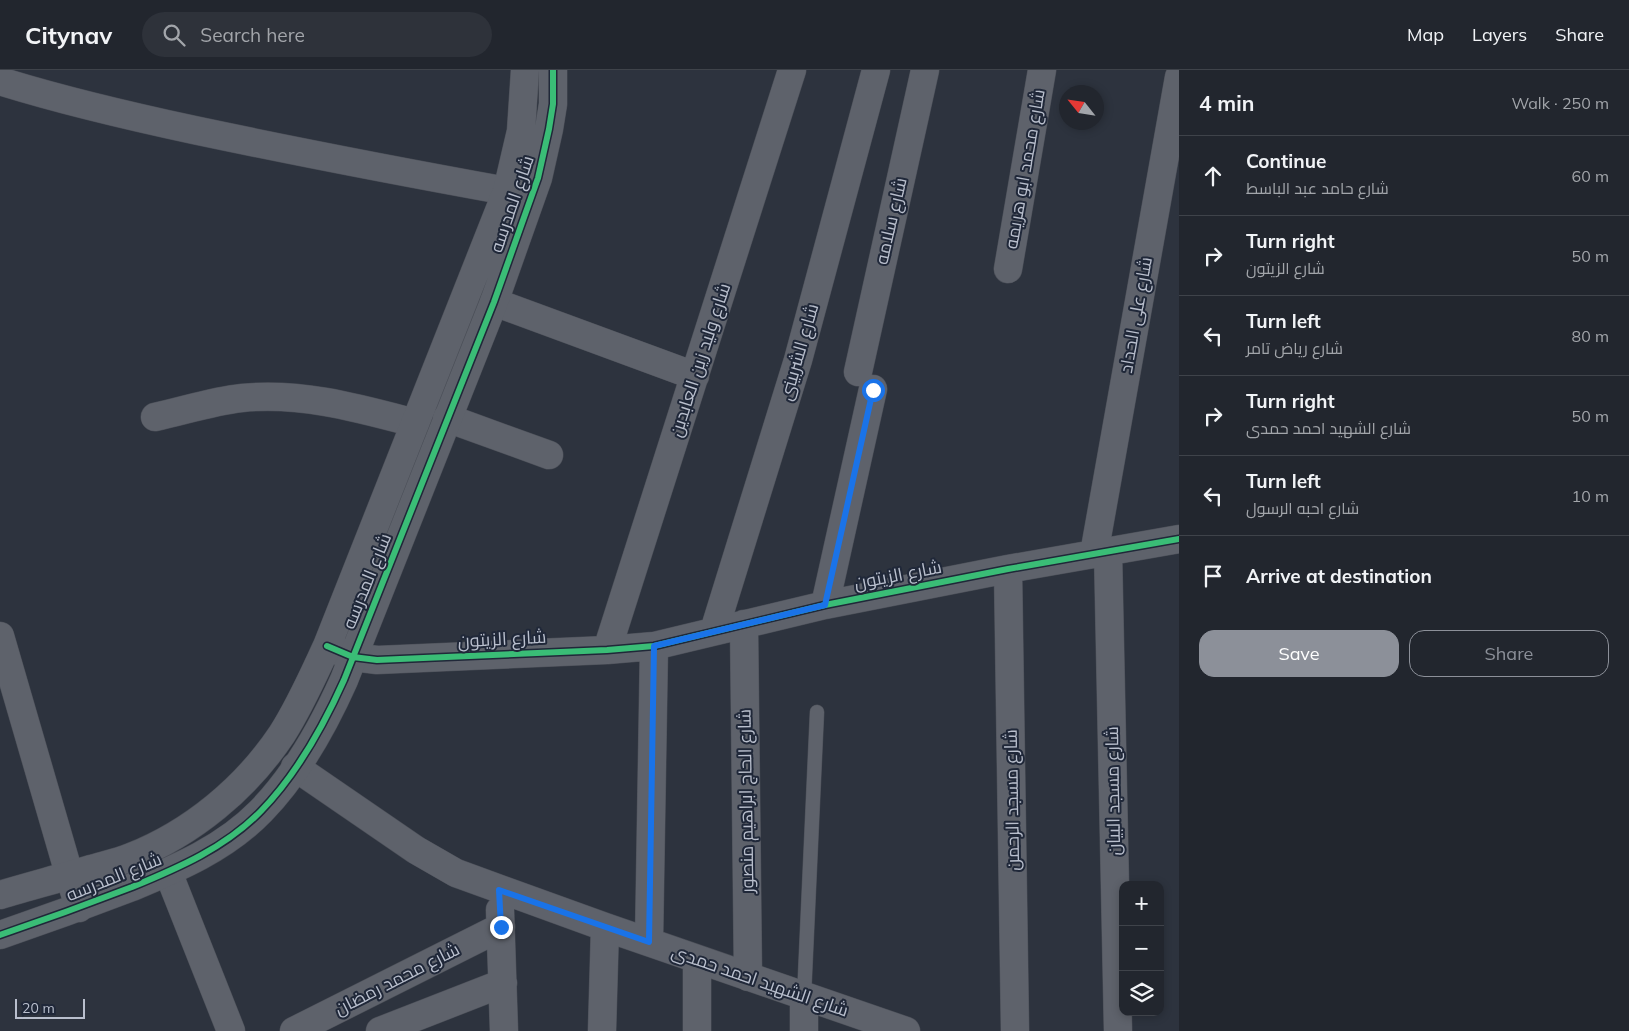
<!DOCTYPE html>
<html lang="en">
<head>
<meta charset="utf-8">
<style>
  :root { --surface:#22262e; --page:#2e323a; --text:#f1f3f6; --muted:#a2a5aa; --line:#3f434a; --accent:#8c9099 }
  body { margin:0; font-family:Mulish,Cairo,sans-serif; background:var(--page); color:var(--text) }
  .controls { position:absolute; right:15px; bottom:15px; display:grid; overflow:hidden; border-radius:10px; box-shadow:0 2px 8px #0003 }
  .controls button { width:45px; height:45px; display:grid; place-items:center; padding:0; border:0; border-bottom:1px solid var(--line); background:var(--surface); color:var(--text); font:25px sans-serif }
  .compass { position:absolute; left:1059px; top:15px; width:45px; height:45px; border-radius:50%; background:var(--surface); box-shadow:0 2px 8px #0003; rotate:300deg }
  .scale { position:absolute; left:15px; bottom:12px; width:70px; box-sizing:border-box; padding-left:5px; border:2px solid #b9bfcd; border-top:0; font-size:14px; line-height:18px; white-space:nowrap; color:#b9bfcd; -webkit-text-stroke:4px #202839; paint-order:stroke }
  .stop { position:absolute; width:15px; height:15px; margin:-11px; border:4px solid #1a73e8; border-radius:50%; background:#fff }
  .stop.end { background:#1a73e8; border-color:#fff; box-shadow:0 1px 5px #0008 }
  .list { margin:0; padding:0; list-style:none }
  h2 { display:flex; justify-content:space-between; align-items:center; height:65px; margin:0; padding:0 20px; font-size:21px }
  h2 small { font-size:16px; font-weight:400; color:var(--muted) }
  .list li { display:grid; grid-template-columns:32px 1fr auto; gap:15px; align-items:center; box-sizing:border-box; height:80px; padding:0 20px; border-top:1px solid var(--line) }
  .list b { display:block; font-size:19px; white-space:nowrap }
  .list p { margin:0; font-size:16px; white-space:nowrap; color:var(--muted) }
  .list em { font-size:16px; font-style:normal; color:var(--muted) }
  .actions { display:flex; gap:10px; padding:15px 20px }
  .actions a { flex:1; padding:11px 0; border:1px solid var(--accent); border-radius:15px; text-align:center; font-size:18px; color:var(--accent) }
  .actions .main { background:var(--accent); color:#fff }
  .icon { flex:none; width:28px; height:28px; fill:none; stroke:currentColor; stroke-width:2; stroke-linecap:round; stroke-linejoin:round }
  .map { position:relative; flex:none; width:1179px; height:961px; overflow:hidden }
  header { display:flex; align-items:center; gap:30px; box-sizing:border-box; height:70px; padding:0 25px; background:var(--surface); border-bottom:1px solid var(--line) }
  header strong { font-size:24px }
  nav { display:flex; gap:28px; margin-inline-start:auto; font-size:18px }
  .search { width:350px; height:45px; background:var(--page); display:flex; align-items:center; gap:12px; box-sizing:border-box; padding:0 18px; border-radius:28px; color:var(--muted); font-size:19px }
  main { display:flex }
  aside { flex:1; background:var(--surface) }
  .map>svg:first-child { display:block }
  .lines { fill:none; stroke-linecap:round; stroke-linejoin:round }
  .service-casing { stroke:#4a4e57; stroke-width:15 }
  .minor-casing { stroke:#4a4e57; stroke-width:29 }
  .tertiary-casing { stroke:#4a4e57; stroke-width:29 }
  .service { stroke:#5e626b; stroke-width:14 }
  .minor { stroke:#5e626b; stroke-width:28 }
  .tertiary { stroke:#5e626b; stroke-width:28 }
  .cycleway-casing { stroke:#202839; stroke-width:9 }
  .cycleway { stroke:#3abd76; stroke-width:6 }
  .route { stroke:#1a73e8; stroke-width:6 }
  .labels { text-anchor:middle; stroke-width:4; stroke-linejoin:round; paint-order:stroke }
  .street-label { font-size:18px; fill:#b9bfcd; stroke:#202839 }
</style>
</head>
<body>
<header>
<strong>Citynav</strong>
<div class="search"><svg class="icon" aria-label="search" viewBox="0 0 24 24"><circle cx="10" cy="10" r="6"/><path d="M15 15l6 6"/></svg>Search here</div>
<nav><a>Map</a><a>Layers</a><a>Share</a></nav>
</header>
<main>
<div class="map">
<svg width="1179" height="961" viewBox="0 0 1179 961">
  <rect width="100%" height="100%" fill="#2d333e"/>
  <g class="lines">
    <!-- service casing -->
    <g class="service-casing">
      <path id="service" d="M804,927l13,-285"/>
    </g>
    <!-- minor casing -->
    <g class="minor-casing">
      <path id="minor" d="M0,11c64,20 129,35 194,49 104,22 208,42 313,61
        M1008,199l34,-199
        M494,232l201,74
        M858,302l67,-302
        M155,347c28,-6 58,-16 87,-19 60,-6 116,10 173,25
        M447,348l102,37
        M1108,481l10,480
        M1094,484l85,-477
        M1008,499l7,462
        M825,535l48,-216
        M744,554l4,353
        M714,561l84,-271 78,-290
        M0,566l79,272
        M331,578l22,9 24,3 230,-10 47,-4 171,-41 183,-36 171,-30
        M607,580l185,-580
        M295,697l121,83 40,23 149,54 301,104
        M168,802l63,159
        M500,840l4,121
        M649,872l5,-296
        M294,961l207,-104
        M380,961l123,-48
        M602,961l3,-104
        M697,961v-72
        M804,961v-34"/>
    </g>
    <!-- tertiary casing -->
    <g class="tertiary-casing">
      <path id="tertiary" d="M0,825c30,-9 61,-17 91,-26 14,-4 28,-7 40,-12 61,-24 115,-69 151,-123 18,-28 31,-58 45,-88l180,-455 14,-60 4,-61
        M0,865c44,-15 88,-31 132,-48 46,-19 93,-39 129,-76 36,-37 62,-84 83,-131l150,-378 44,-124 11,-49 4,-25v-34"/>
    </g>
    <!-- service -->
    <use href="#service" class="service"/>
    <!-- minor -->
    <use href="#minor" class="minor"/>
    <!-- tertiary -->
    <use href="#tertiary" class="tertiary"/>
    <!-- cycleway casing -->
    <g class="cycleway-casing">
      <path id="cycleway" d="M327,576l26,11 24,3 230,-10 47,-4 171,-41 183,-36 171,-30
        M0,865c44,-15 88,-31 132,-48 46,-19 93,-39 129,-76 36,-37 62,-84 83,-131l150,-378 44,-124 11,-49 4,-25v-34"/>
    </g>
    <!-- cycleway -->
    <use href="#cycleway" class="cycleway"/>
  </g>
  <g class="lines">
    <!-- route -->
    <path class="route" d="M501,857l-2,-37 150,52 5,-296 171,-41 48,-215"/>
  </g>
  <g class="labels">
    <!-- street labels -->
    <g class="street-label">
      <text transform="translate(1025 99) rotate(-80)" y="6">شارع محمد ابو هريمه</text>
      <text transform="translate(512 134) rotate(-71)" y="6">شارع المدرسه</text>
      <text transform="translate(891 151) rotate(-77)" y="6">شارع سلامه</text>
      <text transform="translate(1136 245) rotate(-80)" y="6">شارع على الحداد</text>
      <text transform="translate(799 282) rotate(-74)" y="6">شارع الشربينى</text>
      <text transform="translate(700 290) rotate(-72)" y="6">شارع وليد زين العابدين</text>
      <text transform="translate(898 505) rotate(-11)" y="6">شارع الزيتون</text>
      <text transform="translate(367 511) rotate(-68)" y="6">شارع المدرسه</text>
      <text transform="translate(502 569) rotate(-3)" y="6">شارع الزيتون</text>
      <text transform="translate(1113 721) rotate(-91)" y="6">شارع مسجد البيان</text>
      <text transform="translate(1012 730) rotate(-91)" y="6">شارع مسجد الرحمن</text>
      <text transform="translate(746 731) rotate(-91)" y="6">شارع الحاج ابراهيم منصور</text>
      <text transform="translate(114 807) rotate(-22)" y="6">شارع المدرسه</text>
      <text transform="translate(397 909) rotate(-27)" y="6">شارع محمد رمضان</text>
      <text transform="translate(760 911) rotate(19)" y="6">شارع الشهيد احمد حمدى</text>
    </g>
  </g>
</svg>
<div class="controls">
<button>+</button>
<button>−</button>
<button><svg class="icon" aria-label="layers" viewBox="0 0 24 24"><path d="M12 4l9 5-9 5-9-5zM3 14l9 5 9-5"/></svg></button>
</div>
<svg class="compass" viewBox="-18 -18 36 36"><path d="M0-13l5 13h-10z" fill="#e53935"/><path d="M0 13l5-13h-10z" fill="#a2a5aa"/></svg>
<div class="scale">20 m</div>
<div class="stop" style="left:873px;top:320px"></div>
<div class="stop end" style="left:501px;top:857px"></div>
</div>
<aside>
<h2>4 min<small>Walk · 250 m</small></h2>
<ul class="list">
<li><svg class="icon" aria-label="ahead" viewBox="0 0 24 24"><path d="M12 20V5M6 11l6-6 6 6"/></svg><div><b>Continue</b><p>شارع حامد عبد الباسط</p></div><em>60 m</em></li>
<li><svg class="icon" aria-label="right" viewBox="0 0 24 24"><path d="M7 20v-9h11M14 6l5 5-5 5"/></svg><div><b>Turn right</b><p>شارع الزيتون</p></div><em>50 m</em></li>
<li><svg class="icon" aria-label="left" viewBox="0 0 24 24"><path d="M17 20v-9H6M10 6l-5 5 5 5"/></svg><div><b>Turn left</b><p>شارع رياض تامر</p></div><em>80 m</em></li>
<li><svg class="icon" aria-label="right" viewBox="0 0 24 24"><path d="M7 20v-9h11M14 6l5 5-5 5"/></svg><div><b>Turn right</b><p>شارع الشهيد احمد حمدى</p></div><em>50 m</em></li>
<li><svg class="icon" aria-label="left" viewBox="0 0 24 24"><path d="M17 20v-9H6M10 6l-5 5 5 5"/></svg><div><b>Turn left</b><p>شارع احبه الرسول</p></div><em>10 m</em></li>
<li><svg class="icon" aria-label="arrive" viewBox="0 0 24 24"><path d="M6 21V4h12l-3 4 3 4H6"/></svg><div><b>Arrive at destination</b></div></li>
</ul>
<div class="actions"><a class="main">Save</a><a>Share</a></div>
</aside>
</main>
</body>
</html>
